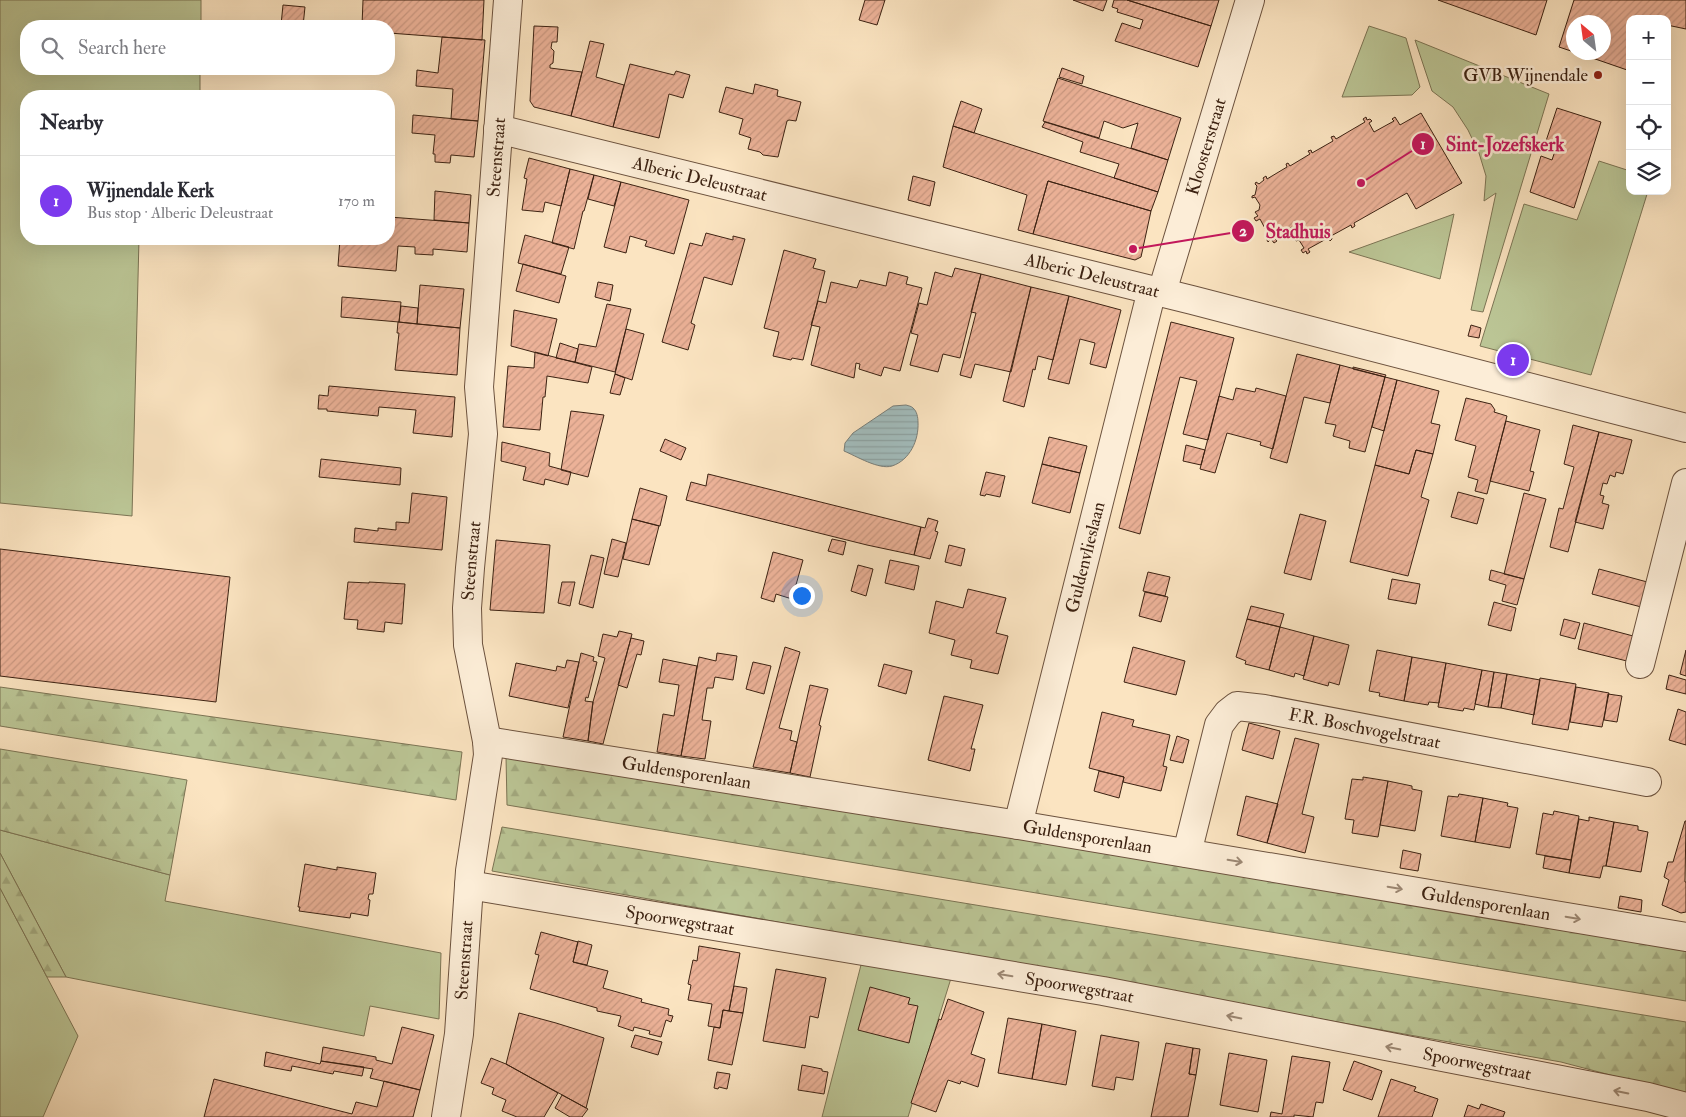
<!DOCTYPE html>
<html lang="en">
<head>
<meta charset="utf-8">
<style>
  :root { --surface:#fff; --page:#f7f7f7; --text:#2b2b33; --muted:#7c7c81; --line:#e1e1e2; --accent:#7c3aed }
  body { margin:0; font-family:"IM FELL Double Pica",serif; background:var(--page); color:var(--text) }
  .controls { position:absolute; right:15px; top:15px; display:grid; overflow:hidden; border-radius:10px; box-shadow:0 5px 20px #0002 }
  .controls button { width:45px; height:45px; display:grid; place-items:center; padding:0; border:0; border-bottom:1px solid var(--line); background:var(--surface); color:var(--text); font:25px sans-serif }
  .compass { position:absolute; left:1566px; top:15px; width:45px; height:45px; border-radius:50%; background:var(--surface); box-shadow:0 5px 20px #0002; rotate:331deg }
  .you { position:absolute; left:801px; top:595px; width:18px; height:18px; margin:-12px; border:4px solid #fff; border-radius:50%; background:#1a73e8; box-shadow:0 0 0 8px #1a73e833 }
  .badge { display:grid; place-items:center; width:32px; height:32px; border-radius:50%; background:var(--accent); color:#fff; font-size:16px; font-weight:700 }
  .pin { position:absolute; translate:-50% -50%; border:2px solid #fff; box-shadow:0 1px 5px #0006 }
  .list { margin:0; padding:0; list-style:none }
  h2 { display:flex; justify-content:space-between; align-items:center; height:65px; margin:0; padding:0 20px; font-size:21px }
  h2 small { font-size:16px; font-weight:400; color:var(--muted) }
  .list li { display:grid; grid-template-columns:32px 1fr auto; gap:15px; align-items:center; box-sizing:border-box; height:90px; padding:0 20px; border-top:1px solid var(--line) }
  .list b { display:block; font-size:19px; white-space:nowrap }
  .list p { margin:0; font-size:16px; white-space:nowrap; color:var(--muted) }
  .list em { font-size:16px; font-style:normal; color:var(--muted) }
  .icon { flex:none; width:28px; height:28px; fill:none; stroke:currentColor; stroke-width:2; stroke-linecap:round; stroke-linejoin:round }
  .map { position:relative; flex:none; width:1686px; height:1117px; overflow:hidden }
  .search { position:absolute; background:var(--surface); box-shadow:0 5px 20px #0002; left:20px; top:20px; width:375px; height:55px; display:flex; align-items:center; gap:12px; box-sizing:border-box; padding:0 18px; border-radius:20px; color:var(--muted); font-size:19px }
  .panel { position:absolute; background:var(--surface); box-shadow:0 5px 20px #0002; left:20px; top:90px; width:375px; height:155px; border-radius:20px }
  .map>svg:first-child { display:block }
  .green { fill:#bbc595; stroke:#7c7454 }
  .forest { fill:url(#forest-firs); stroke:#7c7454 }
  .water { fill:url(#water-rules); stroke:#797e78 }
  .building { fill:url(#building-hatch); stroke:#3c2212 }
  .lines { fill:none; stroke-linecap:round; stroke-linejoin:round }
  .minor-casing { stroke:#6c523e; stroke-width:30 }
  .minor { stroke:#fcedd7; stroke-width:28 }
  .oneway { stroke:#9c8874 }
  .poi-dot { fill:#8f2418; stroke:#fcedd7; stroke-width:2 }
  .labels { text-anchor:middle; stroke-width:5; stroke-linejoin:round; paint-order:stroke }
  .poi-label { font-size:18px; fill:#3c2212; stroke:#fcedd7; text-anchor:end }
  .street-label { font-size:18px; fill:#3c2212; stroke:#fcedd7 }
  .leader { fill:none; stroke:#c2185b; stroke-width:2 }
  .callout-dot { fill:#c2185b; stroke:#fcedd7; stroke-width:2 }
  .mark-label { font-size:15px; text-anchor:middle; font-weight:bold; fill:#fff }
  .callout-label { font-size:19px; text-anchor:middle; font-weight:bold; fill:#c2185b; stroke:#fcedd7; stroke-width:5; stroke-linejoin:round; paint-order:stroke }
</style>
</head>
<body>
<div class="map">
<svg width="1686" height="1117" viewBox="0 0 1686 1117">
  <defs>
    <pattern id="forest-firs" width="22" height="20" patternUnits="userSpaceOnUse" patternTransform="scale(1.25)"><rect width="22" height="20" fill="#bbc595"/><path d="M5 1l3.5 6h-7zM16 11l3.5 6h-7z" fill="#a2a97f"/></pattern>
    <pattern id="water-rules" width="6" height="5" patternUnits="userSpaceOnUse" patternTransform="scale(1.25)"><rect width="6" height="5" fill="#a2bcbc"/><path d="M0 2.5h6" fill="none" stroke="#8ca1a1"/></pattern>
    <pattern id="building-hatch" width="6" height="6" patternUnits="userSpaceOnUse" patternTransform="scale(1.25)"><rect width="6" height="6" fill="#ecb298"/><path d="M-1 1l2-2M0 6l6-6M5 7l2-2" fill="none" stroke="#cb9982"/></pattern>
  </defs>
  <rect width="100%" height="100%" fill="#fbe4c1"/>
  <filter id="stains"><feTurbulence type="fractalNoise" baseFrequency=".004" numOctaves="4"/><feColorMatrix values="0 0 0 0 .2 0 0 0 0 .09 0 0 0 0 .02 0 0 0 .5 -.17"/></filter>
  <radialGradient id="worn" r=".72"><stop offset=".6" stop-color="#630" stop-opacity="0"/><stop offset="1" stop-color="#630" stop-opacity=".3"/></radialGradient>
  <!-- green -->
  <path class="green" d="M0,0h201v26h-175v43h174v27h-174v143h113l-7,277 -132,-13z
    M1369,26l37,12 14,49 -8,8 -70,2z
    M1415,40l134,54 -66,218 -12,-2 25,-117 -12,8 2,-25 -7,-23 -11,-23 -15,-23 -21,-16z
    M1599,161l31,10v20h18l-57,184 -111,-29 44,-142 53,16z
    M1454,214l-14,65 -91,-27z
    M0,830l170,45 -5,26 276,52 -2,66 -69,-13 -6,30 -298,-59 -66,-124z
    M0,888l78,148 -35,81h-43z
    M862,961l90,14 -44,142h-86z"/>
  <!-- forest -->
  <path class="forest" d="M0,687l462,65 -6,48 -456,-74z
    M0,749l187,31 -17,95 -170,-45z
    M506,756l982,157 198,34v54l-1179,-196z
    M502,827l1184,195v73l-125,-33 -1069,-191z
    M0,853l66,124h-19l-47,-89z"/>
  <!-- water -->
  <path class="water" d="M906,405c3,1 5,1 7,3 4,3 5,10 5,14 1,18 -8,38 -26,44 -13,4 -36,-10 -48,-15l1,-8 8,-10 40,-27z"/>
  <!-- building -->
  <path class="building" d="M363,0h121l-2,40 -93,-7v-7h-27z
    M865,0h20l-8,25 -18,-5z
    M1073,0h34l-4,11z
    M1114,0h13l84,26 -13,41 -83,-26 7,-18 18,6 3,-9 -26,-8 1,-3 -6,-2z
    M1127,0h92l-8,26z
    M1438,0h109l-11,35z
    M1574,0h112v29l-19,-4v-6h-37v52l-55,-19h29v-30h-30v30l-15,-5z
    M283,5l22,2 -2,19 -22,-1z
    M534,26l24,1 -1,15h-5l-1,6 3,3 -1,12 -3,2v3l32,4 -11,44 -37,-9 -4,-6z
    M442,37l43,3 -7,81 -27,-2 2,-30 -37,-3 1,-16 21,3z
    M590,41l14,3 -8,33 28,8 -11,42 -42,-11z
    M630,64l44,11 2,-4 14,4 -7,23 -14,-4 -10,44 -46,-11z
    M1062,68l22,8 -2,8 -23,-7z
    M1058,78l123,40 -13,42 -37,-12 7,-25 -15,5 -19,-7 -5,17 -56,-17z
    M755,84l23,6 -1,6 24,6 -5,19 -7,-1 -2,1 -9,36 -15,-2 -3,-3 -12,-3 3,-11 -12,-4 4,-15 -24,-7 7,-25 27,7z
    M961,101l21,8 -8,24 -21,-7z
    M1557,108l44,14 -27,86 -44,-16 11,-36 11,4 4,-12 -11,-4z
    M1421,113l41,70 -46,26 -9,-16 -53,30 1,3 -3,2 -1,-3 -20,11 1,3 -2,2 -2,-3 -20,11 2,3 -3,2 -1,-3 -3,2 -2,-3 3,-2 -5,-8 -3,1 -2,-3 3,-2 -5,-9 -18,10 3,4 -3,2 -3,-4 -3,3 -2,-4 3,-2 -9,-17 -4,2 -2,-3 4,-2 -3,-4 4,-2 1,-5 -5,-8 -3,1v-2l3,-1 2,-9 -2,-2 1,-2 3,2 5,-4 -1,-2 3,-2 1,3 20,-12 -1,-3 2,-1 2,3 20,-12 -2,-3 3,-1 1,3 21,-12 -2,-4 3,-1 2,3 29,-17 -2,-3 3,-2 1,3 3,-1 2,2 -3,2 5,9 20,-11 -2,-2 3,-2 5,8z
    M413,115l65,6 -4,36 -23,-2 -1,8 -15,-1v-8h-2l2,-19 -23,-2z
    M1045,122l123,38 -10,32 -44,-14 5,-14 -39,-12 3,-10 -41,-15z
    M953,126l205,66 -7,19 -103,-30 -15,53 -15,-4 9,-35 -84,-28z
    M529,158l41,11 -9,37 -16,-4 -2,10 -21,-2 5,-31 -3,-1z
    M570,169l24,6 -10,36h-1l-9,38 -22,-6z
    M594,175l27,7 -7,24 -26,-7z
    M913,176l22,6 -5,24 -22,-6z
    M1048,181l103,30 -10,46 -6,3 -102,-26z
    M621,182l68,18 -15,54 -29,-8 2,-5 -17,-5 -4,17 -22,-6z
    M435,191l36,4 -2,28 -35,-3z
    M389,217l80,6 -2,29 -34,-3v6l-18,-1v-7l-17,-1 -2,25 -58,-5 2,-27h49z
    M706,233l27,7v-4l12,3 -13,46 -28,-8 -13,46 4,2 -7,25 -26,-8 28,-99 12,3z
    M525,235l44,12 -8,27 -43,-11z
    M784,250l32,9 -3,9 12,3 -22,89 -11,-2 -1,2 -18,-4 6,-24 -15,-4z
    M523,264l43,12 -7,27 -43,-12z
    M955,268l26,6 -21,84 -17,-4 -5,18 -28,-7 8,-30 -7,-2 8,-30 8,2 8,-33 17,5z
    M889,272l19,5 -2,7 16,4 -22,83 -16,-4 -3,9 -22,-7 1,-5 -4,-1 -2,15 -43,-13 9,-38 -9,-2 7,-24 8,2 5,-21 26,6 3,-8 26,6z
    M981,274l50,13 -20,85 -36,-8 -4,14 -11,-3 16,-62 -5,-1z
    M598,282l15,3 -3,16 -15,-4z
    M420,285l44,4 -4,39 -43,-4z
    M1031,287l38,9 -16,64 -15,-4 -3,14 -2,-1 -9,38 -21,-6z
    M1069,296l52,14 -15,58 -16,-4 5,-21 -15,-4 -11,45 -21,-5z
    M342,297l59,5 -2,20 -58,-5z
    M607,304l24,5 -16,63 -40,-10 4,-18 17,3z
    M401,306l17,2 -1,16 -18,-2z
    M514,310l43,9 -9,37 -37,-10z
    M398,322l62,6 -3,47 -62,-5 4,-37h-2z
    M1171,322l63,16 -26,102 -25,-6 14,-53 -17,-4 -40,157 -21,-6z
    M1471,325l10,3 -2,10 -11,-2z
    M626,329l18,5 -12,46 -17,-6z
    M560,343l18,6 -3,13 -19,-4z
    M535,352l57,15 -4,16 -41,-7 -2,21h-2l-3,33 -37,-3 5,-61 26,2z
    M1297,354l43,11 -10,38 -26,-6 -17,66 -17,-5z
    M1340,365l45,12 -20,75 -16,-4 1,-7 -17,-5 3,-11 -11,-2z
    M1353,367l33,8 -1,2 -32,-8z
    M615,374l10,4 -5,17 -10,-2z
    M1385,377l12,3 -13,51 -12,-4z
    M1397,380l42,11 -8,32 9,2 -7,29 -17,-4 -7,24 -34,-9z
    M329,386l126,11 -3,40 -39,-4 3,-23 -37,-3 -1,9 -51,-5v-2h-9l1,-14 9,1z
    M1236,388l19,4 1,-4 30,8 -13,53 -13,-4 1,-3 -34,-9 -12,40 -15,-4 19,-73 14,4z
    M1466,398l25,6 4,6 -1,2 13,4 -20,78 -12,-3 3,-11 -10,-3 8,-31 -21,-6z
    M571,411l33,4 -16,62 -27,-7z
    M1506,421l34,9 -10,41 4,1 -5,19 -39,-10z
    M1573,425l26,7 -31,120 -18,-5 9,-39 4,1 11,-42 -10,-3z
    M1599,432l33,8 -9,34 -7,-2 -1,5 -5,-2 -3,9 -4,-1 -3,12 4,1 -2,7 7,2 -6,24 -28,-7z
    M1049,437l38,9 -7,27 -38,-9z
    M665,439l21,9 -5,12 -21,-9z
    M502,442l48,11 -1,13 22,6 -3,13 -23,-6 -1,6 -21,-5 3,-13 -25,-6z
    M1186,445l19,5 -4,15 -18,-4z
    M1416,450l17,4 -12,43 8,3 -21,76 -58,-14 25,-97 34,9z
    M321,459l80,9 -1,17 -81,-8z
    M1042,464l38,9 -10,40 -38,-10z
    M986,472l19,4 -5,21 -14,-3 -1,2 -5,-1z
    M708,474l213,53 -7,28 -47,-10 -181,-45 5,-18 15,4z
    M640,488l27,8 -7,30 -28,-7z
    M1458,492l26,7 -7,25 -26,-7z
    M412,493l35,4 -5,53 -88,-8 1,-14 23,3v-3l18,2v-8l13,1z
    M1524,493l22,6 -22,80 -20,-5z
    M1300,514l26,7 -15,59 -27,-7z
    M928,518l10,3 -3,10 3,1 -8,27 -16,-4 7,-28 4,1z
    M632,519l27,7 -10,39 -26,-6z
    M612,539l14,4 -8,34 -14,-3z
    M832,539l14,3 -3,13 -15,-4z
    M496,540l54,5 -6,68 -54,-3z
    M949,545l16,4 -4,17 -16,-4z
    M0,549l230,28 -14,125 -216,-26z
    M773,552l30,8 -11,39 -16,-5 -2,8 -13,-4z
    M591,555l13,3 -11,50 -14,-4z
    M890,560l29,6 -5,24 -29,-7z
    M858,565l15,4 -7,27 -15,-5z
    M1599,569l52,14 -6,25 -53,-14z
    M1491,570l33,9 -7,26 -15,-4 4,-16 -17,-5z
    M1148,572l22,5 -5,19 -22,-5z
    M1392,579l28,5 -4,20 -28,-5z
    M348,582l21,1v-1l36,2 -3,40 -17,-2 -1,10 -27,-3 1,-9 -14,-1z
    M562,582h13l-5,24 -12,-3z
    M968,589l38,9 -10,35 12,3 -10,38 -28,-6 2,-8 -21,-5 4,-15 -26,-7 7,-32 27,7z
    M1145,592l23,5 -7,25 -22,-6z
    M1494,602l22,6 -5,23 -23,-6z
    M1251,606l33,8 -4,13 -33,-8z
    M1247,619l33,8 -11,43 -24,-6 1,-3 -10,-4z
    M1564,619l16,4 -5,16 -15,-4z
    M1584,623l53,14 -6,25 -53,-13z
    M1280,627l34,9 -10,40 -9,-3 -1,4 -25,-7z
    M619,631l13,3 -29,110 -15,-3 5,-39 12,-44 -7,-2 5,-22 14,3z
    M1314,636l35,9 -10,40 -10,-3 -1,4 -25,-7z
    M631,638l13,3 -3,14 -4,-1 -10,34 -9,-3z
    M785,647l15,5 -21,76 13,3 -2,9 7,2 -7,31 -37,-6z
    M1133,647l52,14 -9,34 -52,-13z
    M1377,650l35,7 -8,44 -25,-5 1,-3 -11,-2z
    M1686,650v26l-6,-2z
    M581,653l13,4 -1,4 4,1 -9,36 -2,-1 -1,4 8,1 -5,39 -25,-4z
    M717,653l20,3 -4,24 -18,-3 -2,11h-6l-5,32 9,1 -6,38 -24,-3 18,-99 17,4z
    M1412,657l34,6 -7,40 -10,-1 -1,3 -24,-4z
    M663,659l34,7 -16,90 -24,-4 6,-38 11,2 5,-31 -20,-3z
    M567,660l12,2 -11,46 -59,-12 7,-33 40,8 1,-5 8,2z
    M753,662l18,4 -7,28 -18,-5z
    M1446,663l36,7 -8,40 -10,-2 -1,3 -25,-4z
    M884,664l28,7 -6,23 -28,-8z
    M1482,670l12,2 -6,35 -13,-3z
    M1494,672l13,2 -6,34 -13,-1z
    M1507,674l33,6 -6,35 -33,-7z
    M1669,675l17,5v14l-20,-5z
    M1540,678l36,6 -8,46 -36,-6z
    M810,685l18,4 -9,36 2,1 -11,51 -20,-4z
    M1576,687l33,6 -7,34 -32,-5z
    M1608,694l14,2 -5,26 -13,-2z
    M944,696l39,9 -12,44h4l-5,22 -42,-11z
    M1678,709l8,3v33l-17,-5z
    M1102,712l32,8 -2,6 38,9 -7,31 4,1 -6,24 -38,-9 1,-5 -35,-9z
    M1249,723l31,8 -7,28 -31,-9z
    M1177,736l12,4 -6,23 -13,-3z
    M1295,738l24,6 -17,70 12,3 -9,36 -38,-10z
    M1099,771l25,6 -5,21 -25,-7z
    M1363,777l25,4 -10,56 -26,-4 2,-13 -9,-1 7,-40 11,1z
    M1388,781l24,5v3l10,2 -7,40 -35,-6z
    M1459,794l24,4 -8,44 -34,-6 7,-40 10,1z
    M1246,796l32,8 -11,39 -30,-8z
    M1483,798l25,5 -1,3 11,2 -8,40 -35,-6z
    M1554,811l25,5 -8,44 -35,-6 7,-41 10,2z
    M1589,817l25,5 -8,44h-3l-3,12 -31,-5 10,-54 10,2z
    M1685,821h1l-1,61h1v30l-5,1 -19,-8 7,-25 -5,-3 4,-15h5z
    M1614,822l24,4v4l10,2 -7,40 -35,-6z
    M1403,850l18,4 -3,17 -18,-3z
    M1545,856l26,4 -2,13 -26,-5z
    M305,864l32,6v-3l39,6 -3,21h-4l-1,5 2,1 -2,16 -17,-3 -1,5 -51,-7 1,-4h-2z
    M1620,896l22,4 -1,12 -23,-4z
    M541,932l37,10 -5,20 35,9 -5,17 39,11 -1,3 28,7 -1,6 5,1 -2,6 -5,-2 -5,17 -12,-3 1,-3 -16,-4 -1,4 -15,-5 3,-10 -24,-5v-3l-67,-19 9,-34 -4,-1z
    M578,941l14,4 -5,20 -14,-3z
    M699,946l41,7 -11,58 -6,-1 -3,18 -12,-2 4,-22 -24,-4 3,-15 -3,-1 5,-24 4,1z
    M776,969l50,9 -8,40 -8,-2 -5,32 -42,-7z
    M734,986l13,2 -4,25 -14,-2z
    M870,987l40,11 -2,6 10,2 -9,37 -51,-13z
    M948,999l36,13 -13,42 14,5 -7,28 -17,-6 -1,3 -12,-4 -12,32 -25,-9 28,-84 2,1z
    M723,1010l20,3 -11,52 -24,-5 6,-33 6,1z
    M519,1013l37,10 48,15 -18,70 -80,-44z
    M1008,1018l34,6 -10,55 -34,-6z
    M1042,1024l34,7 -10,54 -34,-6z
    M402,1027l32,8 -14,55 -50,-12 3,-9 -52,-8 2,-14 53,10v3l16,4z
    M635,1035l27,7 -4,13 -27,-8z
    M1101,1035l38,7 -6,38 -17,-3 -2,13 -22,-4z
    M1166,1043l27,5 -4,26 7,1 -8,42h-37z
    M1193,1048l7,1 -4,26 -7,-1z
    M266,1052l54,12 1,-3 43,6 -2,9 -28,-5 -1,3 -41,-8 -1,5 -27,-5z
    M1229,1053l38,7 -9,52 -38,-7z
    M1292,1056l38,6 -7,41 -7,-1 -3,15 -19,-2v2h-24l1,-5 11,2z
    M491,1058l15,6 52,29 -14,24h-27l-15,-6 4,-11 -14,-6 2,-6 -13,-5z
    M1354,1061l28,10 -10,29 -29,-10z
    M802,1065l20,4v2l6,1 -4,22 -26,-4z
    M717,1072l13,2 -3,15 -8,-2 -1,2 -4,-1z
    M214,1079l138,35 4,-12 21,5 7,-26 36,9 -7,27h-209z
    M1391,1079l25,8 -2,4 24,8 -6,18h-54z
    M562,1095l26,14 -6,8h-12l-15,-9z
    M1481,1104l24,8 -2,5h-39l4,-12 11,4z"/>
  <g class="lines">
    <!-- minor casing -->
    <g class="minor-casing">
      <g id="minor">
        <path id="s1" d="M498,129l694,171 494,128"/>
        <path id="s2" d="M1162,292l88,-292"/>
        <path d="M1640,664l46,-181"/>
        <path id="s3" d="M487,741l531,84 668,112"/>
        <path id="s4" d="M1018,825l134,-535"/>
        <path id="s5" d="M1187,853l32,-128 9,-12 9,-7 27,3 383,73"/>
        <path id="s6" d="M469,885l634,106 545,106 38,10"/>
        <path id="s7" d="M446,1117l13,-83 11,-163 18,-116 -1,-14 -19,-96 -1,-37 3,-40 13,-134 -4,-47 29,-387"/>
      </g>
    </g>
    <!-- minor -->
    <use href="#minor" class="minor"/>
  </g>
  <!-- one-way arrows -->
  <defs><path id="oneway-shaft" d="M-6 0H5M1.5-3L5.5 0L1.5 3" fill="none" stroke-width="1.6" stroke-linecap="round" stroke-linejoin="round" transform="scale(1.25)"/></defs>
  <g class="oneway">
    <use href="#oneway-shaft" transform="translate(1235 861) rotate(9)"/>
    <use href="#oneway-shaft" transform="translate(1395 888) rotate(10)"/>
    <use href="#oneway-shaft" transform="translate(1573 918) rotate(10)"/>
    <use href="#oneway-shaft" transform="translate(1005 975) rotate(-171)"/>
    <use href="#oneway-shaft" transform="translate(1234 1017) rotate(-169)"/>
    <use href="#oneway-shaft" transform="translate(1393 1048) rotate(-169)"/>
    <use href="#oneway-shaft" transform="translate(1621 1092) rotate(-169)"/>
  </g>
  <!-- markers -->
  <circle class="poi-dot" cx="1598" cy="75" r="5"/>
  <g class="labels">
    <!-- poi labels -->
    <g class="poi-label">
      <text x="1588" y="81">GVB Wijnendale</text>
    </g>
    <!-- street labels -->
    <g class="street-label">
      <text dy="6" stroke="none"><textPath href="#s2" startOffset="152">Kloosterstraat</textPath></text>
      <text dy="6" stroke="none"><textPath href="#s7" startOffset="966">Steenstraat</textPath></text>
      <text dy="6" stroke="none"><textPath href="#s1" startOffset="208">Alberic Deleustraat</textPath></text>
      <text dy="6" stroke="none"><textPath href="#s1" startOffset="612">Alberic Deleustraat</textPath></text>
      <text dy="6" stroke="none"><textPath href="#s4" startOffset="276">Guldenvlieslaan</textPath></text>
      <text dy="6" stroke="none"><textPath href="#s7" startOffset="561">Steenstraat</textPath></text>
      <text dy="6" stroke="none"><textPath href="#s5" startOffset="288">F.R. Boschvogelstraat</textPath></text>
      <text dy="6" stroke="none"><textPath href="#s3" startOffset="202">Guldensporenlaan</textPath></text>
      <text dy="6" stroke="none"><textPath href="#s3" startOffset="608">Guldensporenlaan</textPath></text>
      <text dy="6" stroke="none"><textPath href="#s3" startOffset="1012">Guldensporenlaan</textPath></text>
      <text dy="6" stroke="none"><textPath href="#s6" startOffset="214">Spoorwegstraat</textPath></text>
      <text dy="6" stroke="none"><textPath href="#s7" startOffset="158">Steenstraat</textPath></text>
      <text dy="6" stroke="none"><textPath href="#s6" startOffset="619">Spoorwegstraat</textPath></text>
      <text dy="6" stroke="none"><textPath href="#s6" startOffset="1024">Spoorwegstraat</textPath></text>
    </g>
  </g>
  <!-- callouts -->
  <path class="leader" d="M1361 183L1423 144M1133 249L1243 231"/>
  <g class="callout-dot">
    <circle cx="1361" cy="183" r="5"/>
    <circle cx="1133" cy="249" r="5"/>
    <circle cx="1423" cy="144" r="12"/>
    <circle cx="1243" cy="231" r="12"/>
  </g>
  <g class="mark-label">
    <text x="1423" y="149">1</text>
    <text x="1243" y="236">2</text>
  </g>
  <g class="callout-label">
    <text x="1505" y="151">Sint-Jozefskerk</text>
    <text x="1298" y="238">Stadhuis</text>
  </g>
  <rect width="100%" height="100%" filter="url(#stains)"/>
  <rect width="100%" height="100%" fill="url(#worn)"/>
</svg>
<div class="controls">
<button>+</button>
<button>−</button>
<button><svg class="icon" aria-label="locate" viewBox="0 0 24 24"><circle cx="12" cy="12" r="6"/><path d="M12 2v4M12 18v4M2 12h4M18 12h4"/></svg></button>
<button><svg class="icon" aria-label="layers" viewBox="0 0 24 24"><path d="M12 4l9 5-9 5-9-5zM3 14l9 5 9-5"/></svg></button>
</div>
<svg class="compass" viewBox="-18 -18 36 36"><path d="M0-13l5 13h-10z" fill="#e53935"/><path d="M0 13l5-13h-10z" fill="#7c7c81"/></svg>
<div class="you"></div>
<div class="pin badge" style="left:1513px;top:360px">1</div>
<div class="search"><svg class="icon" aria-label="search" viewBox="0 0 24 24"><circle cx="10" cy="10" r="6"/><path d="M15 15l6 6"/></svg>Search here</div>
<section class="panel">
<h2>Nearby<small></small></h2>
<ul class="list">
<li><span class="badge">1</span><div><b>Wijnendale Kerk</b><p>Bus stop · Alberic Deleustraat</p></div><em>170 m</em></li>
</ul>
</section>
</div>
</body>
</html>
